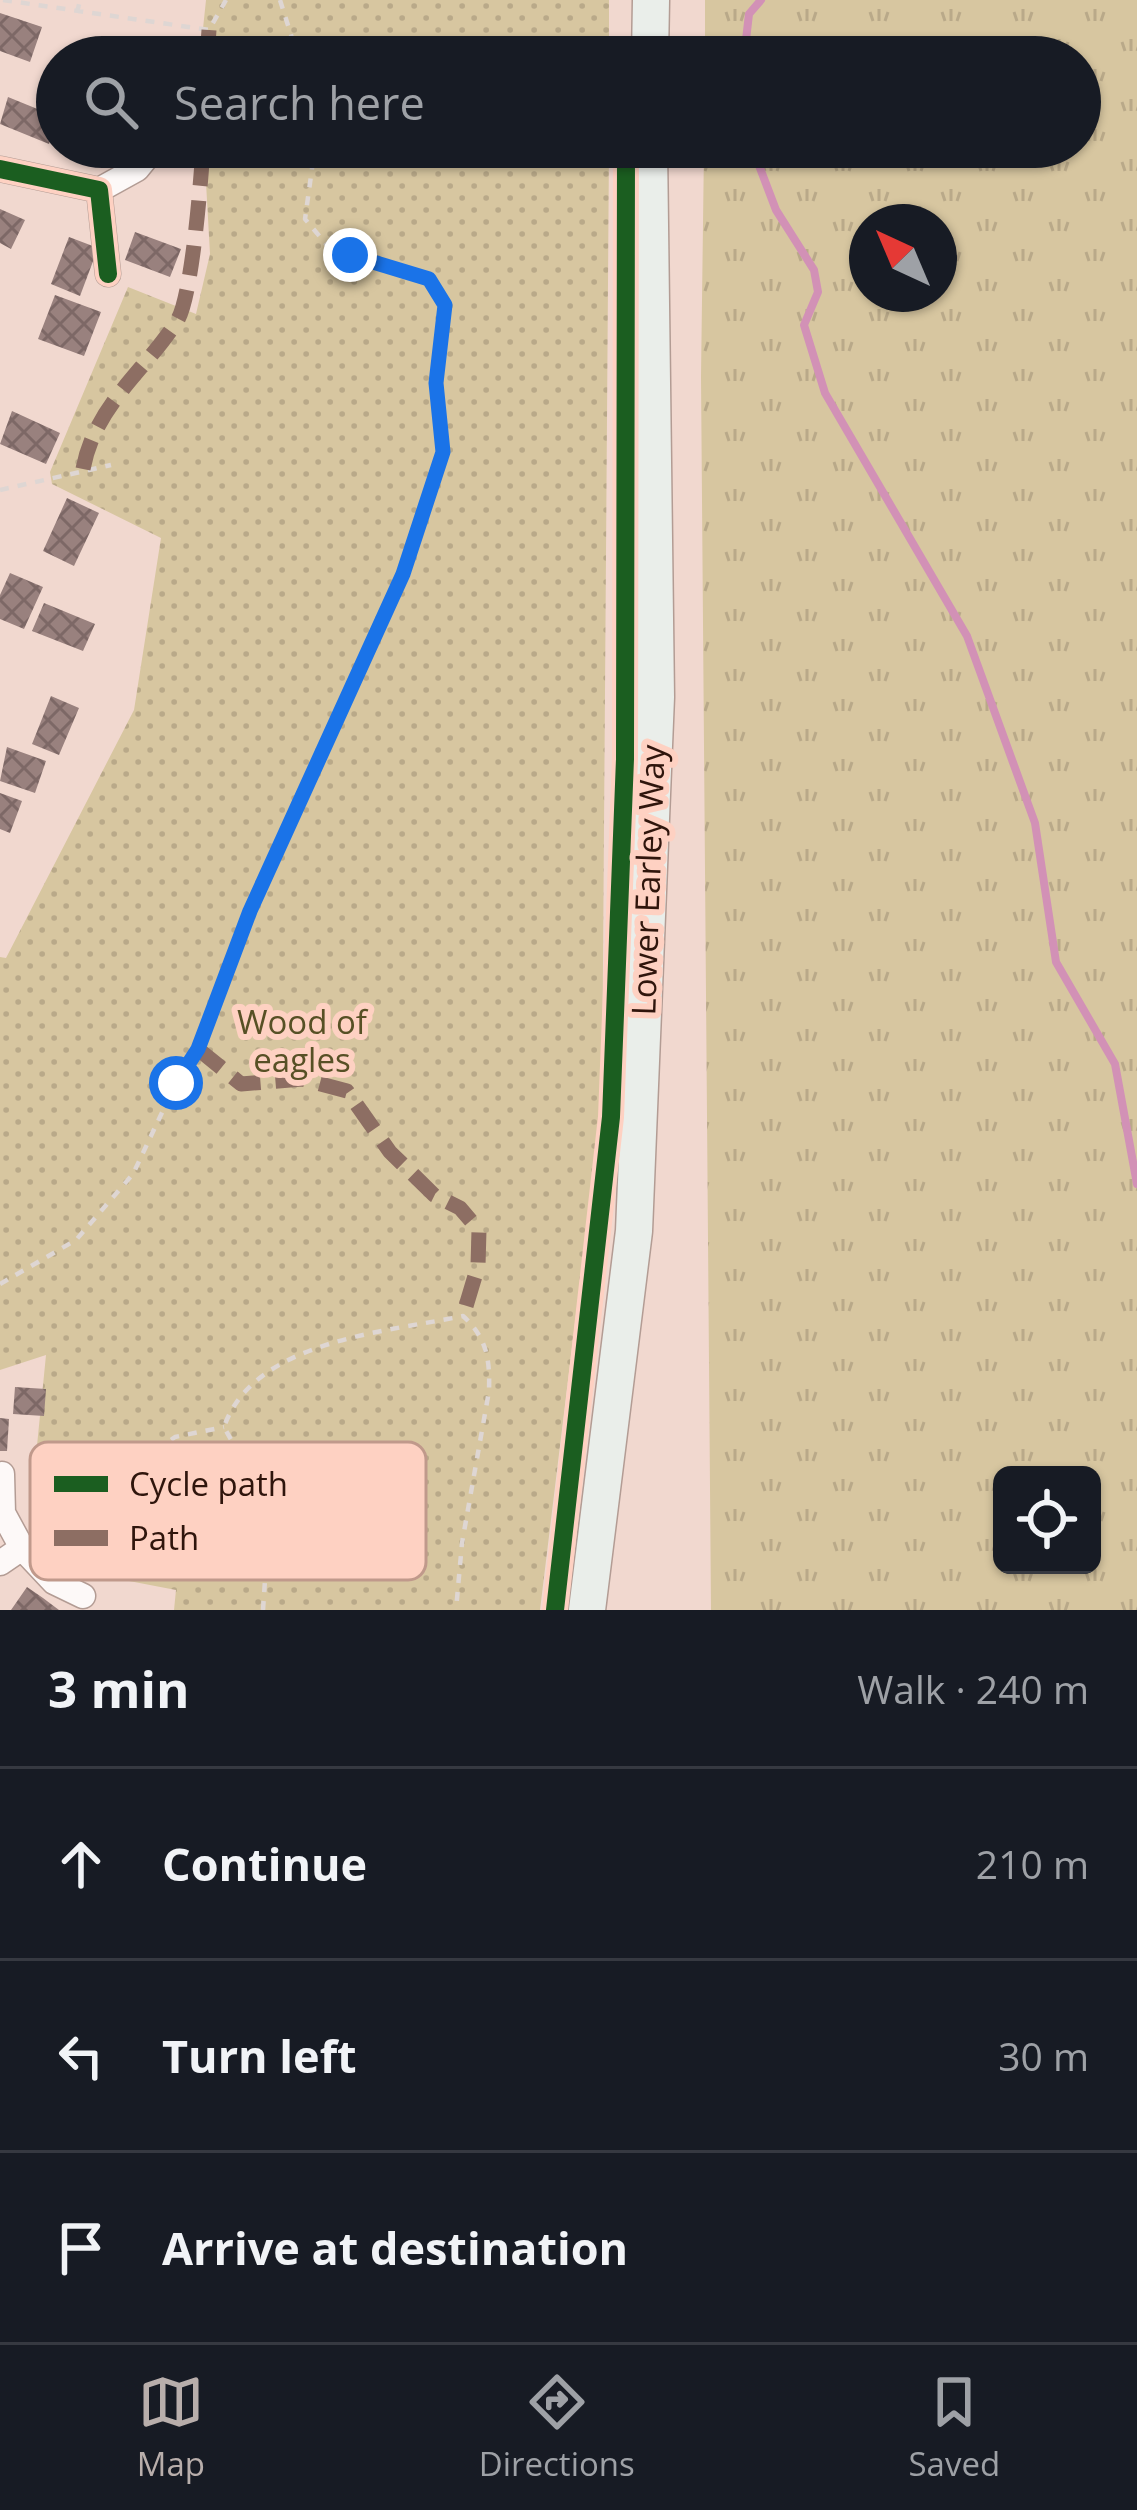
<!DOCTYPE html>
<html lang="en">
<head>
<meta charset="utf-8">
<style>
  :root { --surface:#171b24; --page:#20242c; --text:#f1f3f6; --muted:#9ea1a6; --line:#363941; --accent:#b8aeab }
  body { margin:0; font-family:"Open Sans",sans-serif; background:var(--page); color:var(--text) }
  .controls { position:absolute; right:36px; bottom:36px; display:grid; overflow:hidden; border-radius:18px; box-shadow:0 3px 9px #0004 }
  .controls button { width:108px; height:108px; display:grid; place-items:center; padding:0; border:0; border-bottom:3px solid var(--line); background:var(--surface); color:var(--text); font:60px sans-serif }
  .compass { position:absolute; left:849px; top:204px; width:108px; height:108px; border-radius:50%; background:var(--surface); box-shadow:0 3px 9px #0004; rotate:316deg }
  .stop { position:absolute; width:36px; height:36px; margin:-27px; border:9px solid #1a73e8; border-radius:50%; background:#fff }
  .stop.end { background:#1a73e8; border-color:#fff; box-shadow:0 3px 12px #0008 }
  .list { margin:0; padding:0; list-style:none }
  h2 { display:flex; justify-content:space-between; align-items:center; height:156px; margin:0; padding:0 48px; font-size:51px }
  h2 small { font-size:39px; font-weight:400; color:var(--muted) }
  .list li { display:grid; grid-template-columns:78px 1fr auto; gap:36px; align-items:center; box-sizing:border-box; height:192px; padding:0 48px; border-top:3px solid var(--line) }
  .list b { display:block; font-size:45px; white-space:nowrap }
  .list em { font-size:39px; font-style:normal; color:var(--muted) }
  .icon { flex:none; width:66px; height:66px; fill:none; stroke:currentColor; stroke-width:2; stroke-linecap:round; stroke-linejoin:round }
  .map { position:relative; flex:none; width:1137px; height:1610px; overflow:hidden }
  .search { position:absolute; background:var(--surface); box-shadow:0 3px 9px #0004; left:36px; right:36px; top:36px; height:132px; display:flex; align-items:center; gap:30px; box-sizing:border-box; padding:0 42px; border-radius:66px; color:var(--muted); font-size:45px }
  .sheet { height:732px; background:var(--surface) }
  nav { display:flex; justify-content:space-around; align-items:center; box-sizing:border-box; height:168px; border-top:3px solid var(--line); background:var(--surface); font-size:33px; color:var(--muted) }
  nav a { display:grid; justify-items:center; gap:6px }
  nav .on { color:var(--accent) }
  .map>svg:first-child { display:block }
  .grass { fill:url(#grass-tufts); fill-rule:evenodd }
  .park { fill:url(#park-dots) }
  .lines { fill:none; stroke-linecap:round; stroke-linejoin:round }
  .stream { stroke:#d291b6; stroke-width:8 }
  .building { fill:url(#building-cross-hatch) }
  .street-casing { stroke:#b39c94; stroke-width:27 }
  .secondary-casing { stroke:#b39c94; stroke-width:39 }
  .path { stroke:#ded6d3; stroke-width:4.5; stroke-dasharray:9 9; stroke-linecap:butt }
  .street { stroke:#fdf9f8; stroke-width:24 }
  .secondary { stroke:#eaeeea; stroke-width:36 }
  .quiet { stroke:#8d6e63; stroke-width:15; stroke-dasharray:30 15; stroke-linecap:butt }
  .cycleway-casing { stroke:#fed1c2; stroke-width:26 }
  .cycleway { stroke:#1b5e20; stroke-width:18 }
  .route { stroke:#1a73e8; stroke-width:15 }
  .labels { text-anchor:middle; stroke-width:12; stroke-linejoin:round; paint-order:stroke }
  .street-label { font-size:33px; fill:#2f150c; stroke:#fed1c2 }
  .park-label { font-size:33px; fill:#575025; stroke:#fed1c2 }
  .key { fill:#fed1c2; stroke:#c0998b; stroke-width:3 }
  .key-label { font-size:33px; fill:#2f150c }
</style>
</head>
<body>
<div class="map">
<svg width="1137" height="1610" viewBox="0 0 1137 1610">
  <defs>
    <pattern id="grass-tufts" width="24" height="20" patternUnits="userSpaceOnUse" patternTransform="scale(3)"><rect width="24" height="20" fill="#d7c6a0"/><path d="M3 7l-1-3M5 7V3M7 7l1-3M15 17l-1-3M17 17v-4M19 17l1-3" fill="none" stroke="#b9a989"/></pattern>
    <pattern id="park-dots" width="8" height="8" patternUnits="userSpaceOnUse" patternTransform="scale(3)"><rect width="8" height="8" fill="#d7c6a0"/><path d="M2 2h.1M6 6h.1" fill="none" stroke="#b9a989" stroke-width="1.8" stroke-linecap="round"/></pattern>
    <pattern id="building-cross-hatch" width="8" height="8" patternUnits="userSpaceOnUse" patternTransform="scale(3)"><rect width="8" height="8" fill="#99817e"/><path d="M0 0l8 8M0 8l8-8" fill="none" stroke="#7d6866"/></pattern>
  </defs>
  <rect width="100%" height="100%" fill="#f1d8cf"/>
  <!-- grass -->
  <path class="grass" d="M705,0h432v1610h-426l-10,-1233 3,-230h376v-90h-375zM867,222h72v72h-72zM1002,1475h90v90h-90z"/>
  <!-- park -->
  <path class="park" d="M206,0h403v57h-409z
    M204,147h405l-7,954 -62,509h-366l2,-20 -94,-18 -50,-76 14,-141 -46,15v-413l6,1 128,-248 27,-172 -109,-54 -2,-12 78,-185 68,27 14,-60z"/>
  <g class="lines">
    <!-- stream -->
    <path class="stream" d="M744,57l5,-43 12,-14
      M752,147l24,63 38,60 4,22 -14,33 21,68 142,243 68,187 21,139 59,102 22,120"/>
  </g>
  <!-- building -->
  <path class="building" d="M0,13l42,14 -12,35 -30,-11z
    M8,97l49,20 -8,27 -49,-20z
    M102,147h33l-7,16 -28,-11z
    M0,209l25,11 -14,29 -11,-6z
    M135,232l46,17 -11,28 -45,-17z
    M69,237l29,11 -18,48 -29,-12z
    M55,295l46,17 -17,44 -46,-17z
    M12,411l48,22 -14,31 -46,-20z
    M67,498l32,15 -25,53 -31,-15z
    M10,573l33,14 -19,42 -24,-10v-24z
    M44,603l51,21 -12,27 -51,-20z
    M51,696l28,12 -20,47 -27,-11z
    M7,747l39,14 -11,32 -35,-12z
    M0,793l22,8 -12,32 -10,-4z
    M15,1387l31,2 -2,27 -31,-2z
    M0,1418l9,1 -2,32h-7z
    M27,1587l16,11 16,12h-48z"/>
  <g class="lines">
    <!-- street casing -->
    <g class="street-casing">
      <path id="street" d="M0,169l99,21 9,84
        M99,190l38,-21 18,-22
        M22,1548l32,34 29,14
        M0,1563l22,-15 -19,-35 -1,-39"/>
    </g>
    <!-- secondary casing -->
    <g class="secondary-casing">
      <path id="secondary" d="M650,57l1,-57
        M587,1610l47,-379 22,-534 -7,-550"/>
    </g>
    <!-- path -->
    <path class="path" d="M3,0l206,30 17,-30
      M280,0l18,57
      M77,13l3,-13
      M0,490l111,-25
      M0,1284l76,-44 57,-66 43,-91 22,-34 52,-138 152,-336 41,-123 -7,-69 9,-78 -16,-26 -102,-34 -22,-26 10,-72
      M40,1535l135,-98 49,-10
      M263,1610l6,-90 -9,-28 -36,-65c30,-87 163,-95 239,-111 24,22 27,43 26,75l-27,152 -6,67"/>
    <!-- street -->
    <use href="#street" class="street"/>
    <!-- secondary -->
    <use href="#secondary" class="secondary"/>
    <!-- quiet -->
    <path class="quiet" d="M207,57l2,-27
      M83,469c12,-64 62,-98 94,-148 15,-23 24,-141 26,-174
      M198,1049l43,35 61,-5 45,12 43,61 44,43 26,13 19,22 -1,36 -15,50"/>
    <!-- cycleway casing -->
    <g class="cycleway-casing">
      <path id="cycleway" d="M0,169l99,21 9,84
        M555,1610l56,-493 14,-358 1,-612"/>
    </g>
    <!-- cycleway -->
    <use href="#cycleway" class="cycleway"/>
  </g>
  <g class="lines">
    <!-- route -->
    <path class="route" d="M176,1083l22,-34 52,-138 153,-337 40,-122 -7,-69 9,-78 -16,-26 -79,-24"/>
  </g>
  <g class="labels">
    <!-- street labels -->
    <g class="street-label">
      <text transform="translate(648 880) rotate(-88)" y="12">Lower Earley Way</text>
    </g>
    <!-- park labels -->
    <g class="park-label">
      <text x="302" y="1034">Wood of<tspan x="302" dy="38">eagles</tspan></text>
    </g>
  </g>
  <!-- legend -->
  <rect x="30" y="1442" width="396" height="138" rx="18" class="key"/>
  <rect x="54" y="1476" width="54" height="16" fill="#1b5e20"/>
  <rect x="54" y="1530" width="54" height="16" fill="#8d6e63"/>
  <g class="key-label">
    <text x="129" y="1496">Cycle path</text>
    <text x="129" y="1550">Path</text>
  </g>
</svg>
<div class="controls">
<button><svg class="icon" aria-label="locate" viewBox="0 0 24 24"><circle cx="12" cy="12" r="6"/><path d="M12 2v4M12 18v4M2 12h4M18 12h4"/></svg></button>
</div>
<svg class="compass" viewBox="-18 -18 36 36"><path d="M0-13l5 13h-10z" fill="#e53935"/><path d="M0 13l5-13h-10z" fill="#9ea1a6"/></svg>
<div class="stop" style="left:176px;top:1083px"></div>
<div class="stop end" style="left:350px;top:255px"></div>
<div class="search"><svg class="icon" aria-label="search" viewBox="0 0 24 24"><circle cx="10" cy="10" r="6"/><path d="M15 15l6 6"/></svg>Search here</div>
</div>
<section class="sheet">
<h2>3 min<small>Walk · 240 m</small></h2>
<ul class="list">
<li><svg class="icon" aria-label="ahead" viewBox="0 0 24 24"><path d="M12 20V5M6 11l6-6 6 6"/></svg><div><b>Continue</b></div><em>210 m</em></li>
<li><svg class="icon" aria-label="left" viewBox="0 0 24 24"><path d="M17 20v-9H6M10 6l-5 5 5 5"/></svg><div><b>Turn left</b></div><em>30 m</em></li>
<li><svg class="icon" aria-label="arrive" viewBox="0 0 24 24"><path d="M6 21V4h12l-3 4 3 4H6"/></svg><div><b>Arrive at destination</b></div></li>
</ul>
</section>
<nav>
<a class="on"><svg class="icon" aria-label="map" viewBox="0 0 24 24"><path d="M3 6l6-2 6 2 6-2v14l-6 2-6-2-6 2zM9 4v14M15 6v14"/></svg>Map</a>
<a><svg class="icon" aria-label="directions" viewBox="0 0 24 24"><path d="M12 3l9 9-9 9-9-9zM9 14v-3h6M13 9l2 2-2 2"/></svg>Directions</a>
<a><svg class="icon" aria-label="saved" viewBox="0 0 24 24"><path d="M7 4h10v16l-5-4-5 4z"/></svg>Saved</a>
</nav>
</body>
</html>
